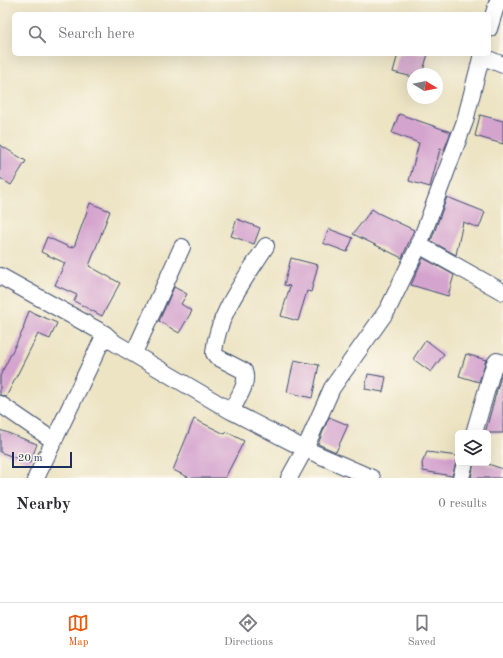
<!DOCTYPE html>
<html lang="en">
<head>
<meta charset="utf-8">
<style>
  :root { --surface:#fff; --page:#f7f7f7; --text:#2b2b33; --muted:#7c7c81; --line:#e1e1e2; --accent:#ea580c }
  body { margin:0; font-family:"Old Standard TT",serif; background:var(--page); color:var(--text) }
  .controls { position:absolute; right:12px; bottom:12px; display:grid; overflow:hidden; border-radius:6px; box-shadow:0 4px 16px #0002 }
  .controls button { width:36px; height:36px; display:grid; place-items:center; padding:0; border:0; border-bottom:1px solid var(--line); background:var(--surface); color:var(--text); font:20px sans-serif }
  .compass { position:absolute; left:407px; top:68px; width:36px; height:36px; border-radius:50%; background:var(--surface); box-shadow:0 4px 16px #0002; rotate:100deg }
  .scale { position:absolute; left:12px; bottom:10px; width:60px; box-sizing:border-box; padding-left:4px; border:2px solid #1b2f5e; border-top:0; font-size:11px; line-height:14px; white-space:nowrap; color:#1b2f5e; -webkit-text-stroke:3px #fbf7ec; paint-order:stroke }
  .list { margin:0; padding:0; list-style:none }
  h2 { display:flex; justify-content:space-between; align-items:center; height:52px; margin:0; padding:0 16px; font-size:17px }
  h2 small { font-size:13px; font-weight:400; color:var(--muted) }
  .icon { flex:none; width:22px; height:22px; fill:none; stroke:currentColor; stroke-width:2; stroke-linecap:round; stroke-linejoin:round }
  .map { position:relative; flex:none; width:503px; height:478px; overflow:hidden }
  .search { position:absolute; background:var(--surface); box-shadow:0 4px 16px #0002; left:12px; right:12px; top:12px; height:44px; display:flex; align-items:center; gap:10px; box-sizing:border-box; padding:0 14px; border-radius:6px; color:var(--muted); font-size:15px }
  .sheet { height:124px; background:var(--surface) }
  nav { display:flex; justify-content:space-around; align-items:center; box-sizing:border-box; height:56px; border-top:1px solid var(--line); background:var(--surface); font-size:11px; color:var(--muted) }
  nav a { display:grid; justify-items:center; gap:2px }
  nav .on { color:var(--accent) }
  .map>svg:first-child { display:block }
  .building { fill:#d4a3ce }
  .lines { fill:none; stroke-linecap:round; stroke-linejoin:round }
  .street-casing { stroke:#3a4a6d; stroke-width:18 }
  .street { stroke:#fff; stroke-width:16 }
</style>
</head>
<body>
<div class="map">
<svg width="503" height="478" viewBox="0 0 503 478">
  <rect width="100%" height="100%" fill="#fbf7ec"/>
  <filter id="ink" filterUnits="userSpaceOnUse"><feTurbulence type="fractalNoise" baseFrequency=".025" numOctaves="2"/><feDisplacementMap in="SourceGraphic" scale="8" xChannelSelector="R" yChannelSelector="G"/><feConvolveMatrix kernelMatrix="1 2 1 2 8 2 1 2 1" color-interpolation-filters="sRGB"/></filter>
  <filter id="wash" filterUnits="userSpaceOnUse"><feTurbulence type="fractalNoise" baseFrequency=".012" numOctaves="4" result="noise"/><feDisplacementMap in="SourceGraphic" scale="16" xChannelSelector="R" yChannelSelector="G"/><feGaussianBlur stdDeviation="0.9" result="paint"/><feColorMatrix in="noise" values="0 0 0 0 0 0 0 0 0 0 0 0 0 0 0 0 0 1.4 0 .05"/><feComposite in="paint" operator="in"/></filter>
  <g filter="url(#wash)">
    <rect width="100%" height="100%" fill="#ede4c4"/>
    <g id="blocks">
      <!-- building -->
      <path class="building" d="M398,54h30l-6,20h-9v3l-20,-5z
        M399,114l52,18 -7,18 -4,-1 -10,38 -21,-6 10,-38 -27,-10z
        M480,115l23,6v23l-28,-8z
        M0,145l26,16 -15,24 -11,-7z
        M447,197l38,15 -6,16 -16,-6 -7,33 -25,-14z
        M90,203l20,8 -21,55 31,17 -18,33 -28,-15 3,-6 -22,-10 10,-22 -24,-11 6,-15 24,11 1,-2 2,1z
        M372,209l6,4 36,17 -12,28 -49,-24z
        M237,219l23,9 -6,16 -23,-8z
        M329,229l24,9 -6,14 -24,-9z
        M291,258l27,7 -7,27 -4,-1 -9,30 -17,-5 9,-30 -6,-1z
        M423,258l31,17 -6,21 -37,-11z
        M174,287l13,7 -6,10 11,7 -13,22 -20,-12z
        M29,311l28,12 -7,16 -12,-5 -32,63 -6,-2v-19l24,-48h-1z
        M426,340l18,14 -13,18 -18,-13z
        M466,354l20,6 -7,22 -20,-6z
        M294,360l25,5 -7,33 -25,-6z
        M502,372h1v61h-18z
        M368,374l18,3 -3,15 -18,-3z
        M329,417l19,8 -12,27 -18,-8z
        M194,419l31,15 2,-2 17,9 -19,37h-35l-17,-8z
        M0,430l37,14 -7,19 -30,-11z
        M427,452l31,4 -6,20 -29,-5 -1,-8z
        M474,463h11l18,6v9h-32z"/>
    </g>
  </g>
  <g filter="url(#ink)">
    <use href="#blocks" fill-opacity="0" stroke="#3a4a6d" stroke-width="1"/>
    <g class="lines">
      <!-- street casing -->
      <g class="street-casing">
        <path id="street" d="M489,29l9,-29
          M481,56l22,9
          M419,245l84,47
          M0,276l105,58 10,9 116,68 74,38 67,29
          M134,353l48,-106
          M0,404l54,37
          M231,411c6,-12 18,-27 13,-40l-27,-14 -3,-4c3,-39 32,-75 52,-107
          M474,433l20,-68 3,-4 6,2
          M36,478l69,-144
          M289,478l16,-29 27,-61 56,-79 31,-64 46,-124 17,-67
          M461,478l4,-15"/>
      </g>
      <!-- street -->
      <use href="#street" class="street"/>
    </g>
  </g>
</svg>
<div class="controls">
<button><svg class="icon" aria-label="layers" viewBox="0 0 24 24"><path d="M12 4l9 5-9 5-9-5zM3 14l9 5 9-5"/></svg></button>
</div>
<svg class="compass" viewBox="-18 -18 36 36"><path d="M0-13l5 13h-10z" fill="#e53935"/><path d="M0 13l5-13h-10z" fill="#7c7c81"/></svg>
<div class="scale">20 m</div>
<div class="search"><svg class="icon" aria-label="search" viewBox="0 0 24 24"><circle cx="10" cy="10" r="6"/><path d="M15 15l6 6"/></svg>Search here</div>
</div>
<section class="sheet">
<h2>Nearby<small>0 results</small></h2>
<ul class="list">
</ul>
</section>
<nav>
<a class="on"><svg class="icon" aria-label="map" viewBox="0 0 24 24"><path d="M3 6l6-2 6 2 6-2v14l-6 2-6-2-6 2zM9 4v14M15 6v14"/></svg>Map</a>
<a><svg class="icon" aria-label="directions" viewBox="0 0 24 24"><path d="M12 3l9 9-9 9-9-9zM9 14v-3h6M13 9l2 2-2 2"/></svg>Directions</a>
<a><svg class="icon" aria-label="saved" viewBox="0 0 24 24"><path d="M7 4h10v16l-5-4-5 4z"/></svg>Saved</a>
</nav>
</body>
</html>
